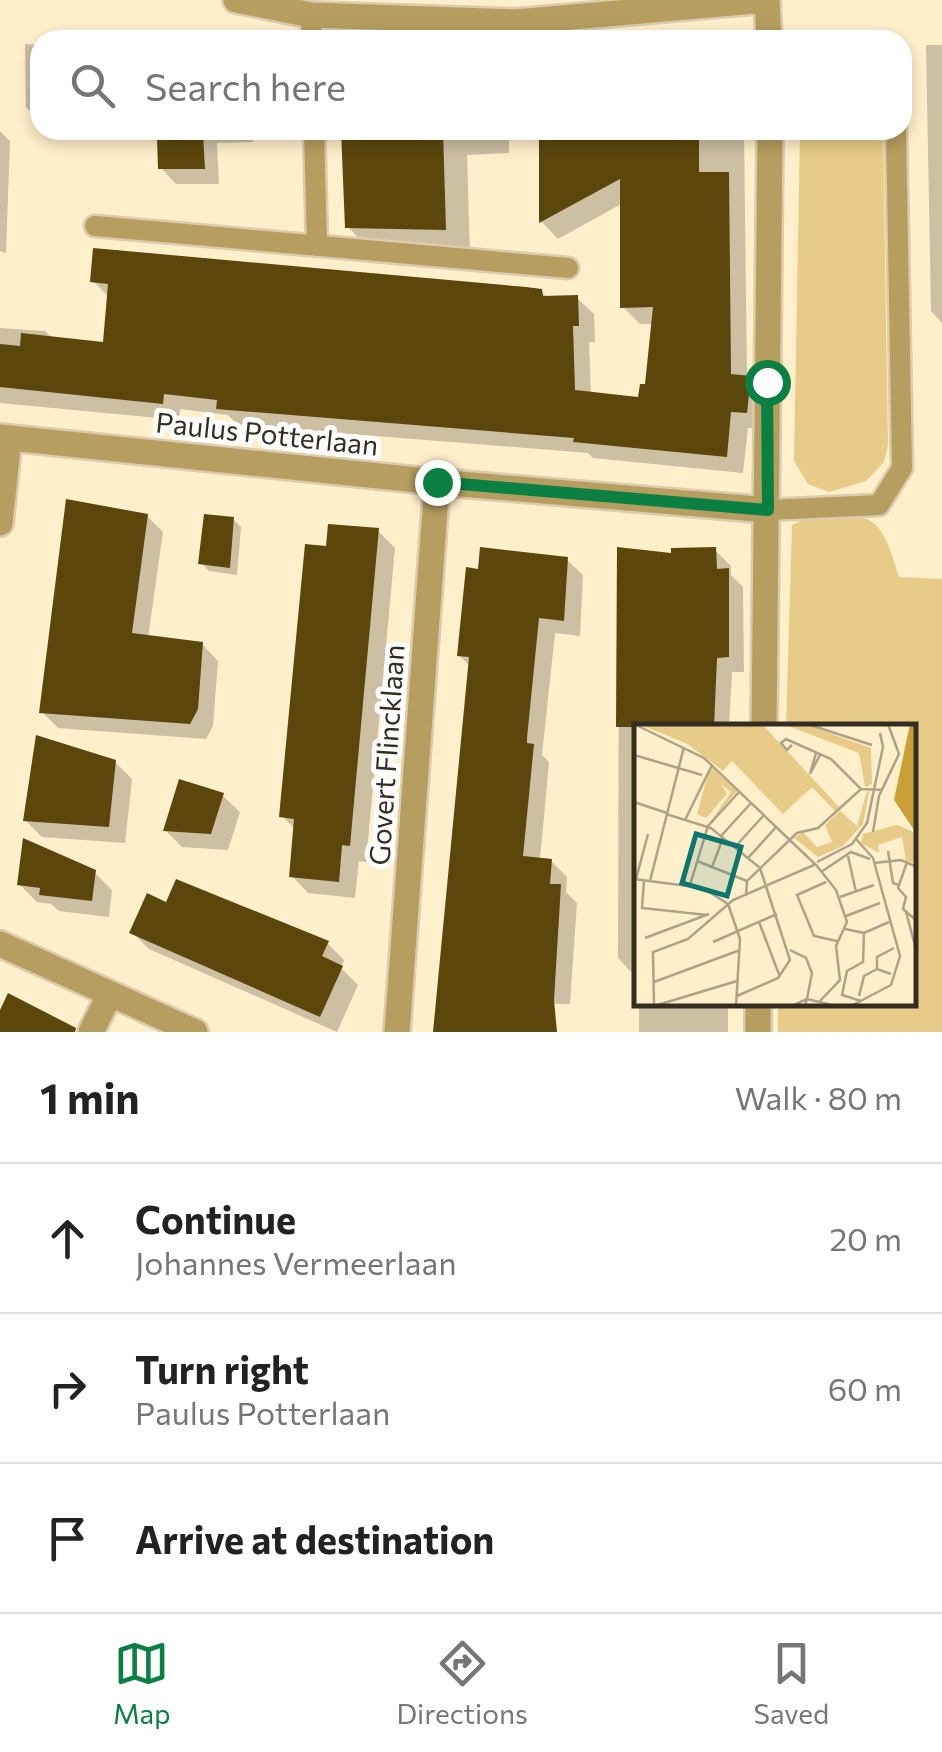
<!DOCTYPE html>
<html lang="en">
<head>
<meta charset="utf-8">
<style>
  :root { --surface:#fff; --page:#f2f2f2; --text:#222; --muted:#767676; --line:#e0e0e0; --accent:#0b8043 }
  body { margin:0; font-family:Commissioner,sans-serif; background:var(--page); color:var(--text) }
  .stop { position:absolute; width:30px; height:30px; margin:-22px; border:8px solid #0b8043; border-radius:50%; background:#fff }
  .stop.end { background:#0b8043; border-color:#fff; box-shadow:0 2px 10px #0008 }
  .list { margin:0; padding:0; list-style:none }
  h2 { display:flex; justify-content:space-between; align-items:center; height:130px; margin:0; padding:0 40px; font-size:42px }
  h2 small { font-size:32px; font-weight:400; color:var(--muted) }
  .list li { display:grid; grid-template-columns:65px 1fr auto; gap:30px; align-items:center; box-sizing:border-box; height:150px; padding:0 40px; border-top:2px solid var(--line) }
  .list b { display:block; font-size:38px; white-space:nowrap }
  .list p { margin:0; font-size:32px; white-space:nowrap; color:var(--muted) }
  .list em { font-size:32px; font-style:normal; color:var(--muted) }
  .icon { flex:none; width:55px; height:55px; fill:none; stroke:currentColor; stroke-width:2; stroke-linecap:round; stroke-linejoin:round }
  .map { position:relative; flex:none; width:942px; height:1032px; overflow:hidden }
  .search { position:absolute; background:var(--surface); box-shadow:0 5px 15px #0003; left:30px; right:30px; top:30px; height:110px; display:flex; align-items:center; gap:25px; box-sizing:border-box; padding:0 35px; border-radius:30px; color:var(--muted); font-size:38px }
  .sheet { height:580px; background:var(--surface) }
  nav { display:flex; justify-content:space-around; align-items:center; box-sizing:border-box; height:140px; border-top:2px solid var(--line); background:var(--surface); font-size:28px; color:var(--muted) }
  nav a { display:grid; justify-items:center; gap:5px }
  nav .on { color:var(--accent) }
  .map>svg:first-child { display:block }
  .green { fill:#e8cb88 }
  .shadow { fill:#0003 }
  .building { fill:#5b460c }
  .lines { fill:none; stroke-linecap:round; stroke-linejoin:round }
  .service-casing { stroke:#daccac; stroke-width:25 }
  .minor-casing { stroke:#daccac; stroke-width:30 }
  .service { stroke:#b69d60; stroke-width:20 }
  .minor { stroke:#b69d60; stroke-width:25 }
  .route { stroke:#0b8043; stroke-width:12 }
  .labels { text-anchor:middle; stroke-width:10; stroke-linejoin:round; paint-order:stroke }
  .street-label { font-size:28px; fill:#342e20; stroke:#fefefe }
  .inset-river { fill:none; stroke:#c8a037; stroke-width:5 }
  .inset-road { fill:none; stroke:#aea287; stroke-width:2.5 }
  .view { fill:#0f766e; fill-opacity:0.15; stroke:#0f766e; stroke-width:5 }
  .inset-edge { fill:none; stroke:#342e20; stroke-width:5 }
</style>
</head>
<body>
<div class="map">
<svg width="942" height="1032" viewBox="0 0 942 1032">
  <rect width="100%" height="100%" fill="#ffefcb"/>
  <!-- green -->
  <path class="green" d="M800,130h83l5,315 -4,17 -18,19 -37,11 -21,-8 -14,-23z
    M817,513c60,0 65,7 82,64l43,2v453h-164v-27l136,-1v-277h-128l6,-202z"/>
  <!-- shadow -->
  <path class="shadow" d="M25,44l15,1v76l-14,-14z
    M926,45h16v278l-11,-12z
    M86,130h167v12l-36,1 2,41h-43l-15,-16 -1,-34 -68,2z
    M344,130h165v23l-42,2 3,99 -98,-2 -25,-26z
    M542,130h202l3,248 19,17 -3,34 -15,-1 -5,45 -150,-15 -5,-5 -350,-28 -10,-10 -48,-6 -1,11 -179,-17v-75l45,3 8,8 53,5 4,-46 -17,-17 448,11 7,6h29l17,16 1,28h-6l2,52 50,6 6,-13 6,-63h-13l-17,-17v-104l-65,36 -16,-17z
    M0,131l10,10 -4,112 -6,-2z
    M147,516l16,16 -15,106 54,6 16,17 -5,65 -7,13 -148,-11 -16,-16z
    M233,519l8,8 -4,48 -28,-4 -8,-8z
    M378,531l17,17 -29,314 -7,-1 -4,37 -47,-5 -16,-17 4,-46 -14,-14 46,-268z
    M619,550l54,6 42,-6 16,16v9l12,12 1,85h-12l-3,55h-92v232l-6,13 -13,-14z
    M566,559l17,16 -3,61 -25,-3 -13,122 7,7 -9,98 11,1 16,16 -1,15 11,11 -7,101 -94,-2 -6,-336 -11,-11 21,-84z
    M115,762l17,17 -7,64 -83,-6 -16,-16z
    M222,795l18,17 -12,38 -46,-3 -17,-17z
    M94,872l18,18 -3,27 -50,-6 -8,-7 -14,-2 -17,-17z
    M168,905l159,38 17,17 -3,8 17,17 -21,47 -188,-83 -17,-17z
    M639,1004h89v28h-89z"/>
  <!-- building -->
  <path class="building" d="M341,130h102l3,100 -101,-2z
    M539,130h157v6h3v36h30l2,202 20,2 -4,37 -16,-1 -4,45 -154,-15 1,-4 -358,-29 1,-9 -53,-6 -1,10 -163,-17v-43l20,2 1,-13 82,9 5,-58 -18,-2 3,-34 433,39 16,2 1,7 35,-1 1,31h-6l2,64 63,7 2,-13h5l8,-77 -33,1v-129l-81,44z
    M203,134l2,35h-47l-1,-32z
    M66,499l82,15 -16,119 71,9 -5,67 -8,15 -151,-11z
    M204,514l30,3 -4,51 -32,-4z
    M328,524l51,4 -29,318 -8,-1 -3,37 -50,-5 5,-58 -15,-2 26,-273 21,2z
    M480,547l88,10 -4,64 -25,-3 -12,120v5l7,1 -11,112 29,3 -2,25h11l-7,116 3,32h-124l36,-375 -12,-1 9,-89 12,2z
    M617,547l54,6v-5l45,-1 1,22 12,-1v89l-12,1 -3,69h-98z
    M36,735l80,25 -7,67 -86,-6z
    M179,779l45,14 -13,41 -48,-3z
    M23,838l73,32 -4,31 -53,-6 1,-7 -23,-3z
    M176,879l153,62 -7,15 21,10 -23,51 -191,-84 18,-40 19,9z
    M8,993l68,35 -1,4h-75v-22z"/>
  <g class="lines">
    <!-- service casing -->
    <g class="service-casing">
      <path id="service" d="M311,15l1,25
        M314,130l3,116
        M95,226l473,42
        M768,510l111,-5 23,-37 -6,-338"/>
    </g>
    <!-- minor casing -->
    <g class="minor-casing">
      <path id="minor" d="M236,0l75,15 204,7 252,-22
        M767,0l2,40
        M0,437l437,45 331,28
        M0,523l9,-85
        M764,727l6,-597
        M0,944l195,88
        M91,1032l18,-36
        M397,1032l40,-550
        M758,1032v-28"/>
    </g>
    <!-- service -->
    <use href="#service" class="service"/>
    <!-- minor -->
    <use href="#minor" class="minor"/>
  </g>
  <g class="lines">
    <!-- route -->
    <path class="route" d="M437,482l331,28 -1,-128"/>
  </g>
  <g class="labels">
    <!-- street labels -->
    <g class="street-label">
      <text transform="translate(267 434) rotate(6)" y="10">Paulus Potterlaan</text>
      <text transform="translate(387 755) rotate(-86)" y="10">Govert Flincklaan</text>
    </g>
  </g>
  <!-- overview -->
  <g transform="translate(634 724)">
    <rect width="282" height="282" fill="#ffefcb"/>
    <path d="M4,0h124l77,83 -4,4 -23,-24 -29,27 -51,-53 -9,10 -37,-28zM149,0h21l67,24 1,36 -7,3 -6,-34zM77,43l26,24 -28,33 22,-32 -10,-8 6,10 -21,24 -9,-4 10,-37 -17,40zM233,67l2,1 -6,32 -20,22 -25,11 -24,-19 9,-6 14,15 15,-5 -7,-17 15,-14 17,15zM263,101l19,8 -3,30 -7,-2 -4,-24 -24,8 1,8 -18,-10 2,-9z" fill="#e8cb88"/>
    <path d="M276,0h6v109l-22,-33z" fill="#c8a037"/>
    <path class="inset-river" d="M281,6l-9,69 11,32"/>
    <path class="inset-road" d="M0,0l70,34 113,108M173,0l65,21M158,21l-5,5 -6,-7 5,-4 45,20 30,30M182,29l-6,21 10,-19M0,31l68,20M0,78l33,11M32,90l45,14 49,40 30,92 -12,18 -41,18M51,96l27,-55M239,108l6,-36 20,-42 -11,-30M87,112l31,-34M101,123l29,-32M254,127l5,32 6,2M214,132l8,36M114,134l29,-32M63,137l50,20M183,138l35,-18 15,-21 16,-76 -3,-14M273,138l-9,26 8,9 -3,12 14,12M240,139l27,-3 16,7M183,142l19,24 11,32 -11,24 4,34 -21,22M78,143l11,-29M187,148l30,-20 19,7M0,155l69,9 25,16M2,155l12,-45M10,156l-2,28 65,7M16,157l34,-134M192,158l-29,13 17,41 23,5M56,161l18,-59 31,-34M112,172l1,-15 50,-48 21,-5 43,-39 22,1M206,173l34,-12M94,180l12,35 -4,67M272,188l11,41M212,192l34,-13M125,198l21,55M211,205l19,4 25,-11M11,214l64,-24M79,218l64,-28M156,226l16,8 6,15 -5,26 -15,7M243,245v-12l17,-9M20,258l86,-32M225,272l5,-20 13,-7 14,5M227,277l-19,-6 5,-24 16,-9 1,-29M20,282l83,-25M20,282l-1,-54 35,-13 45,-39 81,-35M171,282l2,-7 29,7M217,282l40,-21 9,-29 -27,-98 -17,-19"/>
    <path class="view" d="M62,110l45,13 -14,49 -45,-13z"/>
    <rect width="282" height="282" class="inset-edge"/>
  </g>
</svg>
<div class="stop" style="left:767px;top:382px"></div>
<div class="stop end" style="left:437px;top:482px"></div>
<div class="search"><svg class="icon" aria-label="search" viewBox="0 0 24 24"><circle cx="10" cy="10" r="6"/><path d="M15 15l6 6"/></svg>Search here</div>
</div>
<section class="sheet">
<h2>1 min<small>Walk · 80 m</small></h2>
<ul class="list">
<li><svg class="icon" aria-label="ahead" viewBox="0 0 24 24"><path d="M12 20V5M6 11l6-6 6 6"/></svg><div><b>Continue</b><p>Johannes Vermeerlaan</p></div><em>20 m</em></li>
<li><svg class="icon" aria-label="right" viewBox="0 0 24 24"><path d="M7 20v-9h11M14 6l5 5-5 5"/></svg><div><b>Turn right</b><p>Paulus Potterlaan</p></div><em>60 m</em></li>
<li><svg class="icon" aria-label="arrive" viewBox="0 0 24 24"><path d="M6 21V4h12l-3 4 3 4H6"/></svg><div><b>Arrive at destination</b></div></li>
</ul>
</section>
<nav>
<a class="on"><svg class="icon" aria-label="map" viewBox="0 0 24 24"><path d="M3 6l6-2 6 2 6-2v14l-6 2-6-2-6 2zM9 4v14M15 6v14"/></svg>Map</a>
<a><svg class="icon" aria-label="directions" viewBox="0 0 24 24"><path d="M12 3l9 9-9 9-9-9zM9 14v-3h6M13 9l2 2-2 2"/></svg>Directions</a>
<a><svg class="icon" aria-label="saved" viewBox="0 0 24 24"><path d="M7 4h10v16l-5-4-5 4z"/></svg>Saved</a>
</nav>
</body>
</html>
